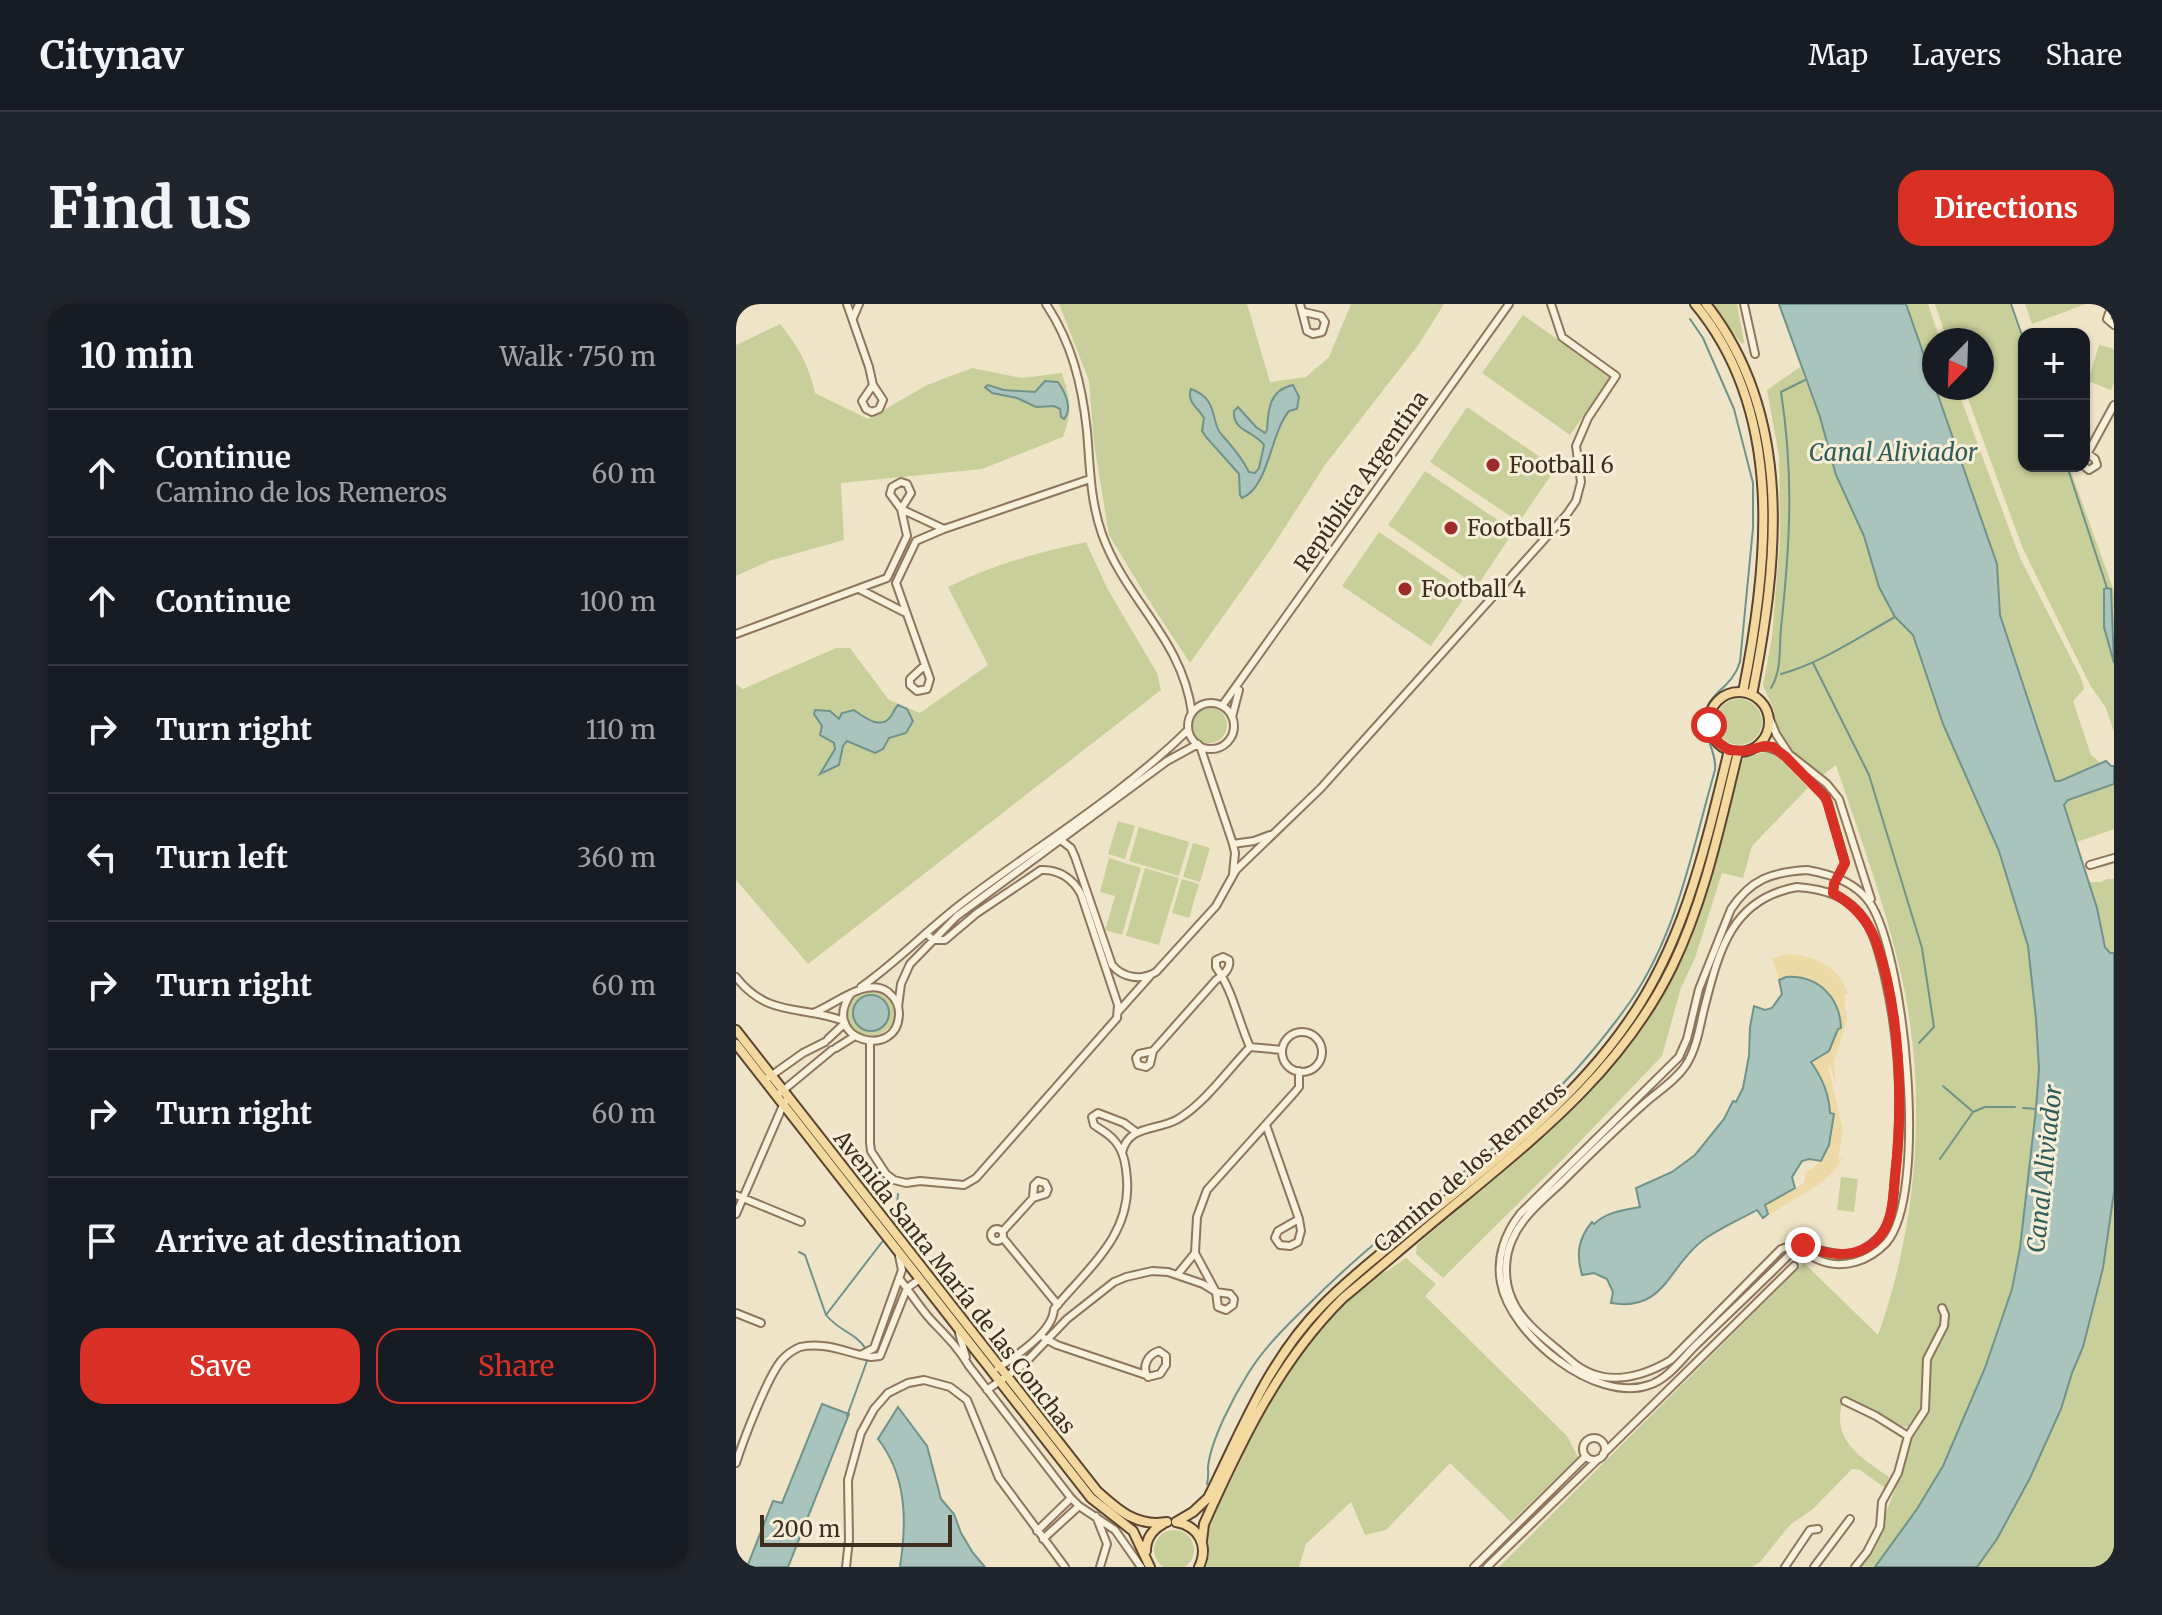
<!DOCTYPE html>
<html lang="en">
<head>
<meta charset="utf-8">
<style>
  :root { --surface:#171b24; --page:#20242c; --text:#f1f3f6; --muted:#9ea1a6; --line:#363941; --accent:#d93025 }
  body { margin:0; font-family:Merriweather,serif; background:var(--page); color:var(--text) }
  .controls { position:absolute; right:24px; top:24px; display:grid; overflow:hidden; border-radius:16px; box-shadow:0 2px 6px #0004 }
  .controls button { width:72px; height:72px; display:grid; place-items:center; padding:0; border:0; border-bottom:2px solid var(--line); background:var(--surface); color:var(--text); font:40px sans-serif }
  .compass { position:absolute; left:1186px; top:24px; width:72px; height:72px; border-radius:50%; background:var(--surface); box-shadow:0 2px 6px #0004; rotate:203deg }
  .scale { position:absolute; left:24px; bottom:20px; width:192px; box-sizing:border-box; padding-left:8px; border:4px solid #3d2e20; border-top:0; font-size:22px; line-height:28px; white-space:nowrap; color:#3d2e20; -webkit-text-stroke:6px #f7eed8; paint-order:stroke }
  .stop { position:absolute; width:24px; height:24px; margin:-18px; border:6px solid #d93025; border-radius:50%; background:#fff }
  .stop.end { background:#d93025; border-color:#fff; box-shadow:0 2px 8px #0008 }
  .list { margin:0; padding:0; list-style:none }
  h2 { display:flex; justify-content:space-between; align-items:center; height:104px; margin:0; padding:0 32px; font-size:34px }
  h2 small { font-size:26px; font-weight:400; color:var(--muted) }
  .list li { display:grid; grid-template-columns:52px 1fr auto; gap:24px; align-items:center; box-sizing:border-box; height:128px; padding:0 32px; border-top:2px solid var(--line) }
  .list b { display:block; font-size:30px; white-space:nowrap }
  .list p { margin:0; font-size:26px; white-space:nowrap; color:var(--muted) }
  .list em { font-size:26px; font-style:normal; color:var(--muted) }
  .actions { display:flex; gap:16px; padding:24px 32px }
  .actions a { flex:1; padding:18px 0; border:2px solid var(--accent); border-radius:24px; text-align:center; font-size:28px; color:var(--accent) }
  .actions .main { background:var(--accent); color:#fff }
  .icon { flex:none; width:44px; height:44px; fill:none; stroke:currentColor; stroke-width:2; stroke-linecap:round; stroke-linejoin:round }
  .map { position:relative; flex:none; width:1378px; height:1263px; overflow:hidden; border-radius:24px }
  header { display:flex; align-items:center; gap:48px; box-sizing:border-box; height:112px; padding:0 40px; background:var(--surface); border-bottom:2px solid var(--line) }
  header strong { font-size:38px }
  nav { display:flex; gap:44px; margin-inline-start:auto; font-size:28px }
  .intro { display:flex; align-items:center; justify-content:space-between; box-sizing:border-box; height:192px; padding:0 48px }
  h1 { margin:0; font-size:56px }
  .button { padding:20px 36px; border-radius:24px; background:var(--accent); color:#fff; font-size:28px; font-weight:700 }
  main { display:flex; gap:48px; padding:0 48px }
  aside { flex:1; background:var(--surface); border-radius:24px; box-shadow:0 2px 6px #0004 }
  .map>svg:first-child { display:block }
  .green { fill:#c9cf9b; fill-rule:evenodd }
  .sand { fill:#ecd9a5 }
  .water { fill:#a9c4bc; stroke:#6f938a; stroke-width:2 }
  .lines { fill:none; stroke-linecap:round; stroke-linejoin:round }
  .stream { stroke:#6f938a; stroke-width:2 }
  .minor-casing { stroke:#8d765c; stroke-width:10 }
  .major-casing { stroke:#5b4430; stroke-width:12 }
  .minor { stroke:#faf1dc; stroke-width:6 }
  .major { stroke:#f3d9a0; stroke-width:8 }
  .route { stroke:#d93025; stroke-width:10 }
  .poi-dot { fill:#9e2a2b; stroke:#f7eed8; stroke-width:3 }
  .labels { text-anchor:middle; stroke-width:6; stroke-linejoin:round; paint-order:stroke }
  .poi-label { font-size:22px; fill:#3d2e20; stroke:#f7eed8; text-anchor:start }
  .street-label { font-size:22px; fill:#3d2e20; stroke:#f7eed8 }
  .water-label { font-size:24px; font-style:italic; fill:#2f5d5a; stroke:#f7eed8 }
</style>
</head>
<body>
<header>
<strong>Citynav</strong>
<nav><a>Map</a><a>Layers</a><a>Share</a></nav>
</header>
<div class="intro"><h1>Find us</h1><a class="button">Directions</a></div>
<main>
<aside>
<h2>10 min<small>Walk · 750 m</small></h2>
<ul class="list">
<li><svg class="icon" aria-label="ahead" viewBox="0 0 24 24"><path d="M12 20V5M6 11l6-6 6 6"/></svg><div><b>Continue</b><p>Camino de los Remeros</p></div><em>60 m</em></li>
<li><svg class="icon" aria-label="ahead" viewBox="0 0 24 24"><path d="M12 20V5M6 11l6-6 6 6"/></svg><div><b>Continue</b></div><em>100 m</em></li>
<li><svg class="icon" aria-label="right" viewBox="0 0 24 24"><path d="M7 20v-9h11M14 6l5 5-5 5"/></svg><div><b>Turn right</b></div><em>110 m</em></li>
<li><svg class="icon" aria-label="left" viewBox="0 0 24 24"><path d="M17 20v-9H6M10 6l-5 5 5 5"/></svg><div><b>Turn left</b></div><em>360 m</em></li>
<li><svg class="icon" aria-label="right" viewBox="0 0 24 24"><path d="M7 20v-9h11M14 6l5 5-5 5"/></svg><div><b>Turn right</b></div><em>60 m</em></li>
<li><svg class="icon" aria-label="right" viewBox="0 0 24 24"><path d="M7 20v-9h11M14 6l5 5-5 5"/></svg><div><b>Turn right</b></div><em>60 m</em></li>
<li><svg class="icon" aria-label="arrive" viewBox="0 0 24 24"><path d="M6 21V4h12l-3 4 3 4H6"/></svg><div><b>Arrive at destination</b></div></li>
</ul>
<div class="actions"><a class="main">Save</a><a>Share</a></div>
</aside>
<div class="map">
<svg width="1378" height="1263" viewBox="0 0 1378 1263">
  <rect width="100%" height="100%" fill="#f0e4c8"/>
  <!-- green -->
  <path class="green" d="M323,0h188l23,78 36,-5 23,-20 22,-53h93l-25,40 -94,121 -54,84 -81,114 -46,-70 -35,-58 -15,-91 -5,-63z
    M974,0h27l7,38 -2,2z
    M1170,0h22l12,36h-6v44z
    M1199,0h75l14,39v123h45l45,125v37c-5,-14 -2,-25 -10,-39v38l10,36v69l-8,-24 -16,-23 -67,-136 -59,-161h18v-48h-35z
    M1289,0h61l-54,20z
    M787,11l88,62 -41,58 -88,-62z
    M44,20c18,22 29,41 35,69l53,26 59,-34 45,-17 50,10 40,-5c8,26 11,37 1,64l-81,32 -141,14 3,57 -75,21 -33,15v-231z
    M1363,41l15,4v33l-3,8 -23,-9z
    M1064,63l20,50 16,58 28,61 15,51 20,34 14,14 30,89 56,127 29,95 8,73 3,50 -3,40 -16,139 -8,41 -27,79 -42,98 -26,43 -42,58h-16c24,-43 42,-86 52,-135l-1,-4 -12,-3 -54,-28c-15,42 15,59 45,80l-4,11 -25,-18 -8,-1 -39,40 -23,16 -30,37 -8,5h-253l305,-304 74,72c38,-106 48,-226 28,-337 -15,-79 -45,-157 -70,-233l-15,11 -31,-25 -13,-20 -3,-21 -11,-24 9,-49 8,-99 -1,-82 -12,-66z
    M1199,84h22l63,170 61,120 3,11 -11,12 18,54 10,8 -41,18h-5l-8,-23 -47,-143 -4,-51z
    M731,103l89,61 -37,54 -89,-60z
    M689,167l89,60 -37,55 -89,-61z
    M643,228l89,60 -37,54 -89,-60z
    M350,238l21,46 50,85 4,17 -353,274 -72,-84v-196l7,5 93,-41h14l39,52 31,13 68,-48 -40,-78c45,-22 90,-35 138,-45z
    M980 418a23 23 0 1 1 46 0a23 23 0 1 1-46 0Z
    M455 421a18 18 0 1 1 36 0a18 18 0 1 1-36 0Z
    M1032,447l8,3 32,34 -56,58 -9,32 -21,-5 -27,85 -14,30 -19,68 -94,98 -125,124 -27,-24 1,-9 161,-140 37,-42 28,-40 33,-57 21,-47 44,-157 3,-4z
    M1378,480v45l-37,13 -13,-37 4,-5z
    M382,517l17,5 -10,33 -17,-5z
    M403,523l50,15 -10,34 -50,-15z
    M457,539l17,5 -10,34 -17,-5z
    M373,554l32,10 -19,67 -17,-5 10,-34 -15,-4z
    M409,564l34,10 -20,67 -33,-9z
    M446,575l17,5 -10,34 -17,-5z
    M1370,575h8v74h-4c-6,-7 -16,-57 -21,-71h12z
    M138,685l18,10 4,14 -4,13 -17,12c-38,-5 -39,-43 -1,-49zM137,691l9,4 6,18 -5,9 -14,5 -13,-8 -3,-10 10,-16z
    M1105,873l17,2 -4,33 -17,-2z
    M1378,888v375h-137l20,-28 42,-80 44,-112 20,-79z
    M670,954l30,26 -11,12 142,140 11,21 -67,65 -61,-59 -64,67 -21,5 -14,-33 -45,42 -7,23h-93l3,-15 -3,-25 27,-50 39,-84 44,-61 25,-27 34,-30 12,-4z
    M418 1246a20 20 0 1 1 40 0a20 20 0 1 1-40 0Z"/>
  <!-- sand -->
  <path class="sand" d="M1052,650c27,2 50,12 60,39l-4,3 3,24 -13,42 2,23 -6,-19h-2l15,64 -5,29 6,-3c-16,30 -47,40 -75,59l-4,-10 39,-22 2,-12c22,-8 26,-34 28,-56l-4,-2 -1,-8 -18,-43c17,-9 22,-15 27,-34l-52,-51 -7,3 -7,-22z"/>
  <!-- water -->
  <path class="water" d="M1043,0h127l91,260 3,51 55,166h5l46,-20 5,5h3v18l-46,16 -4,5 33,103 8,39 5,6h4v239l-11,76 -20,79 -11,26 -11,36 -31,69 -33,61 -20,28h-102l42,-58 26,-43 42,-98 27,-79 8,-41 16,-139 3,-40 -3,-50 -8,-73 -29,-95 -56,-127 -30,-89 -18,-18 -16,-30 -15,-51 -28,-61 -16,-58z
    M309,77l13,1c7,10 15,27 6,37l-3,-2 -1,-8 -6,-3 -18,1 -19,-9 -25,-5 -7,-6 3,-2 16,5 31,2z
    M557,81l6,12 -2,12 -8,2c-19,23 -20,76 -47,87l-2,-3 -1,-21 -33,-37 -4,-6 2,-13c-6,-10 -18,-17 -13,-29 29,10 19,35 31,46 10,11 20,23 27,37l6,1 4,-5 5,-23c-10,-14 -32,-14 -30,-34l4,-4 18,20 9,6 2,-3c1,-20 2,-40 26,-45z
    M1371,284l4,1 3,74 -10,-36v-38z
    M162,401l9,4 6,12 -7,12 -17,5 -6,11 -8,4 -28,-12 -4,5 -4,19 -19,9 15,-25 -1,-6 -14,-8 2,-9 -8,-12 1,-4 15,1 9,8 3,-6 12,-3c10,7 27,21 37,6 2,-3 4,-8 7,-11z
    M1050,673c32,-2 54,20 55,51l-3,1 -9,22 -18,11c11,16 18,31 19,51l4,1 -5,31 -8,16 -12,-2 -7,2 -10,16 3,11 -30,17 3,9 -5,4 -6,-8c-18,10 -39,19 -55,31 -35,27 -37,71 -91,62l2,-11 -6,-13 -13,-6 -12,2c-6,-21 -4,-36 10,-53l2,2c13,-12 29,-14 46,-17l-4,-19 36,-16 23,-17 29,-36 9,-18 3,1 7,-14 6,-32 1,-29 4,-21 11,4 7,-2 10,-14 -3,-14z
    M117 709a18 18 0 1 1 36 0a18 18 0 1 1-36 0Z
    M86,1100l27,10 -61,153h-41l26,-66 9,2z
    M162,1103l29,39 14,53 13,15 7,19 12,20 12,14h-85c7,-45 7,-91 -22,-128z"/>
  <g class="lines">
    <!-- stream -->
    <path class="stream" d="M1275,0l13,37
      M1331,162l40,122
      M1077,359l56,112 53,173 12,79 -15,16
      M1045,370c42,-12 76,-36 114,-57
      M1035,384c11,-18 8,-39 10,-60 9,-84 13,-152 0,-236l24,-12
      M1207,782l29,25
      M1287,804l13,1
      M1204,855l33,-47 12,-5h30
      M159,922l3,-32
      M63,948l6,3 21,60 56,-73
      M91,1012c12,15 28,16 39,33
      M111,1112l20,-55
      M471,1180c2,-7 1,-11 1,-17 3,-28 26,-71 41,-95 16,-25 38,-47 60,-68 61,-62 128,-109 194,-164 48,-40 91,-87 127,-138 48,-70 62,-152 85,-232 2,-20 -14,-36 -10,-56 4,-22 27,-26 35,-52l13,-134v-45l-19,-74 -31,-71 -13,-19"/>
    <!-- minor casing -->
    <g class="minor-casing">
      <path id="minor" d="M111,0l22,63 4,18 10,15 -4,9 -7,3 -6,-3 -4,-8 11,-16
        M310,0c26,39 36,81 41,127 3,35 3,69 15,103 24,67 80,104 90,179
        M564,0l7,27 6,3 9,-2 3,-10 -4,-6 -17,-4
        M1008,0l11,50
        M1378,7l-5,2 -2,6 7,6
        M117,14l6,-14
        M1348,156l30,-55
        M1348,162l5,4 8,-5 -2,-6 -8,-6
        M165,205l10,-16 -4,-9 -6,-2 -9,5 -2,7 11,15 43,20
        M125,286l43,22
        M0,330l151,-56 20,-42 -6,-27
        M188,362l-14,13v6l7,6 10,-2 3,-10 -34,-96 20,-42 28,-12 146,-50
        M452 422a23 23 0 1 1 46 0a23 23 0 1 1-46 0Z
        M486,402l287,-402
        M1032,410l8,20 13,20 38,30 12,15 32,100
        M496,413l7,-27
        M464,442l33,98
        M1017,445l11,-3 17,6 41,41 6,10 17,60 -11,21 -1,9
        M326,537l9,7 4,9 37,108c11,13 29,16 44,7l60,-66 20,-36 85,-82 246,-274 9,-13 5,-19 -5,-36 12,-28 28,-42 -54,-39 -11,-33
        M1354,561l24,-7
        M1071,566c24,4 49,12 63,33 35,53 59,293 16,340 -17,18 -43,27 -67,17 -10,-4 -16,-13 -27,-8 -32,32 -65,63 -97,94 -14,14 -27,33 -46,39 -54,19 -139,-51 -148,-102 -5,-25 4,-50 19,-69l159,-157 8,-18 12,-50 32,-80c20,-30 41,-37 76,-39z
        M497,570l2,-21 -2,-9 21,-3 16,-6
        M1061,583c27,2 52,9 68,33 11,18 15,37 20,57 15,66 18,133 10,199 -2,22 -1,47 -18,63 -37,36 -63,-4 -96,10l-110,111c-32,19 -70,28 -101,0 -19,-17 -48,-36 -58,-61 -8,-17 -8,-41 0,-59 10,-24 32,-41 51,-59 27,-27 55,-54 83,-79 14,-12 30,-22 40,-37 10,-16 13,-34 17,-52 15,-58 26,-114 94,-126z
        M0,673c32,41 65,28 108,44
        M125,683c37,-26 68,-59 104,-86 74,-56 156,-105 223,-171
        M162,703l3,-23 9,-20 47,-48 210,-155 31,-17
        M382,708l32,-36
        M77,709c22,-8 53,-37 75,-21 6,5 11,12 11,21 0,48 -79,28 -49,-18
        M546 748a20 20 0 1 1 40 0a20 20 0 1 1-40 0Z
        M92,735l17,-16
        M134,737v102l1,8 15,23 8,6 12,3 14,-2 44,4 12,-7 141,-160 1,-13 -37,-111c-8,-15 -22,-25 -40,-24l-64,43 -32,27h-12l-6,-6
        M100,744l19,-12
        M417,747l-14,3 -3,4 2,7 8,2 4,-3 3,-13 63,-71c7,-5 15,-11 13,-20l-6,-3 -7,3v7c17,24 22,53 34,80l32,3
        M29,776l38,-27 22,-11
        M44,789l52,-43
        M530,821l33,94 2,12 -3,11 -8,4 -10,-1 -5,-7 3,-7 21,-12
        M386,849c6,-29 36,-22 56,-34 26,-15 51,-50 72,-72
        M0,891l65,27
        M0,910l48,-111 5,-5
        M255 931a6 6 0 1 1 12 0a6 6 0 1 1-12 0Z
        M267,927l30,-33 13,-4 2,-5 -3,-6 -7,-2 -4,4 -1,13
        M267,934l55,67
        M459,949l2,-36 10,-27 88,-98 4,-5v-16
        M163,952l3,14 -28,78 -13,7 10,2 9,-1 27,-68 13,-9
        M163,974c11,14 21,30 32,42 15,16 27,27 38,46l102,132 8,8 36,24 26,37
        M0,1009l25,10
        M223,1029l7,24
        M308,1034l13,7 89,30
        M423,1047l7,5v9l-6,9 -12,3c-7,-10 0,-23 11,-26z
        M262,1064c18,-12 55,-36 56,-59 33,-40 77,-73 73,-129 -1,-15 -3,-29 -13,-40 -6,-7 -13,-10 -20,-15l-2,-8 6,-4 26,10 12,9
        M251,1086l37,-26 43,-45 47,-37 12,-5 26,-6 16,1 35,12 13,8 14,2 4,5 -1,6 -7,5 -8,-3 -2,-15 -21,-39 -17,21
        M1109,1097l31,15 32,20
        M847 1145a11 11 0 1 1 22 0a11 11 0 1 1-22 0Z
        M867,1150l191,-188
        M0,1159c7,-22 31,-85 45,-102 5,-6 12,-11 19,-14 21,-5 41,3 61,8
        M360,1212l11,28 -7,23
        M301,1227l34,-33
        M307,1235l36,-33
        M110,1263l3,-27 -1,-60 13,-47 13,-24 14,-16 20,-10 16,-3 26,7 17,13 32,78 66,89
        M738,1263l112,-111
        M751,1263l111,-108
        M1049,1263l25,-37 8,-1
        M1078,1263l36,-48
        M1119,1263l12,-15 13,-25 2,-25 16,-29 10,-37 17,-26 2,-51 17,-33 1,-11 -3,-7"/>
    </g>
    <!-- major casing -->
    <g class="major-casing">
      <path id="major" d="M959,0c90,108 74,259 48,388
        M970,0c89,113 72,259 46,391
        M973 418a30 30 0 1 1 60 0a30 30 0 1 1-60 0Z
        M0,726l361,461c22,20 40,36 70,31
        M0,740l355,454 42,33 17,36
        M440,1218l17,-10 15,-14c34,-68 60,-137 114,-192 21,-22 45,-41 68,-60 84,-70 176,-134 238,-224 57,-81 78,-178 101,-272
        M440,1218c23,4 33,24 23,45
        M466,1237l2,-17c37,-82 75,-163 139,-226 41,-34 81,-69 122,-102 82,-68 159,-131 207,-229 33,-68 48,-142 66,-215
        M410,1247c0,-12 6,-21 17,-27"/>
    </g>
    <!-- minor -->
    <use href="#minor" class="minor"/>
    <!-- major -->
    <use href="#major" class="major"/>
  </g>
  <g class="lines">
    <!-- route -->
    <path class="route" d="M973,421l6,15 14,10 16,1 19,-5 9,1 13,10 40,41 19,65 -11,21 -1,9c20,11 35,27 43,49 25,69 27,163 19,235 -2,20 -2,42 -14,58 -20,26 -53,21 -78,10"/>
  </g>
  <!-- markers -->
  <g class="poi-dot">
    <circle cx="757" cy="161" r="8"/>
    <circle cx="715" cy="224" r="8"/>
    <circle cx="669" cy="285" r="8"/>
  </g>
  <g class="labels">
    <!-- poi labels -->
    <g class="poi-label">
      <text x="773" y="169">Football 6</text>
      <text x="731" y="232">Football 5</text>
      <text x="685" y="293">Football 4</text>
    </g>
    <!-- street labels -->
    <g class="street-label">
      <text transform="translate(625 177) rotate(-55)" y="8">República Argentina</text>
      <text transform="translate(734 863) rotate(-41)" y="8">Camino de los Remeros</text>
      <text transform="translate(219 978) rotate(52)" y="8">Avenida Santa María de las Conchas</text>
    </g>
    <!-- water labels -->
    <g class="water-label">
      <text x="1157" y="157">Canal Aliviador</text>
      <text transform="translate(1309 865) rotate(-84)" y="8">Canal Aliviador</text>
    </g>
  </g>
</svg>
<div class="controls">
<button>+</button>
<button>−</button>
</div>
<svg class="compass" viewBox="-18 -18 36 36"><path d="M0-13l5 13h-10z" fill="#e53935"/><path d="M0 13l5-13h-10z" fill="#9ea1a6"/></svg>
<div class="scale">200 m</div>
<div class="stop" style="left:973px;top:421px"></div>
<div class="stop end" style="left:1067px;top:941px"></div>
</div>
</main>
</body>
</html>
